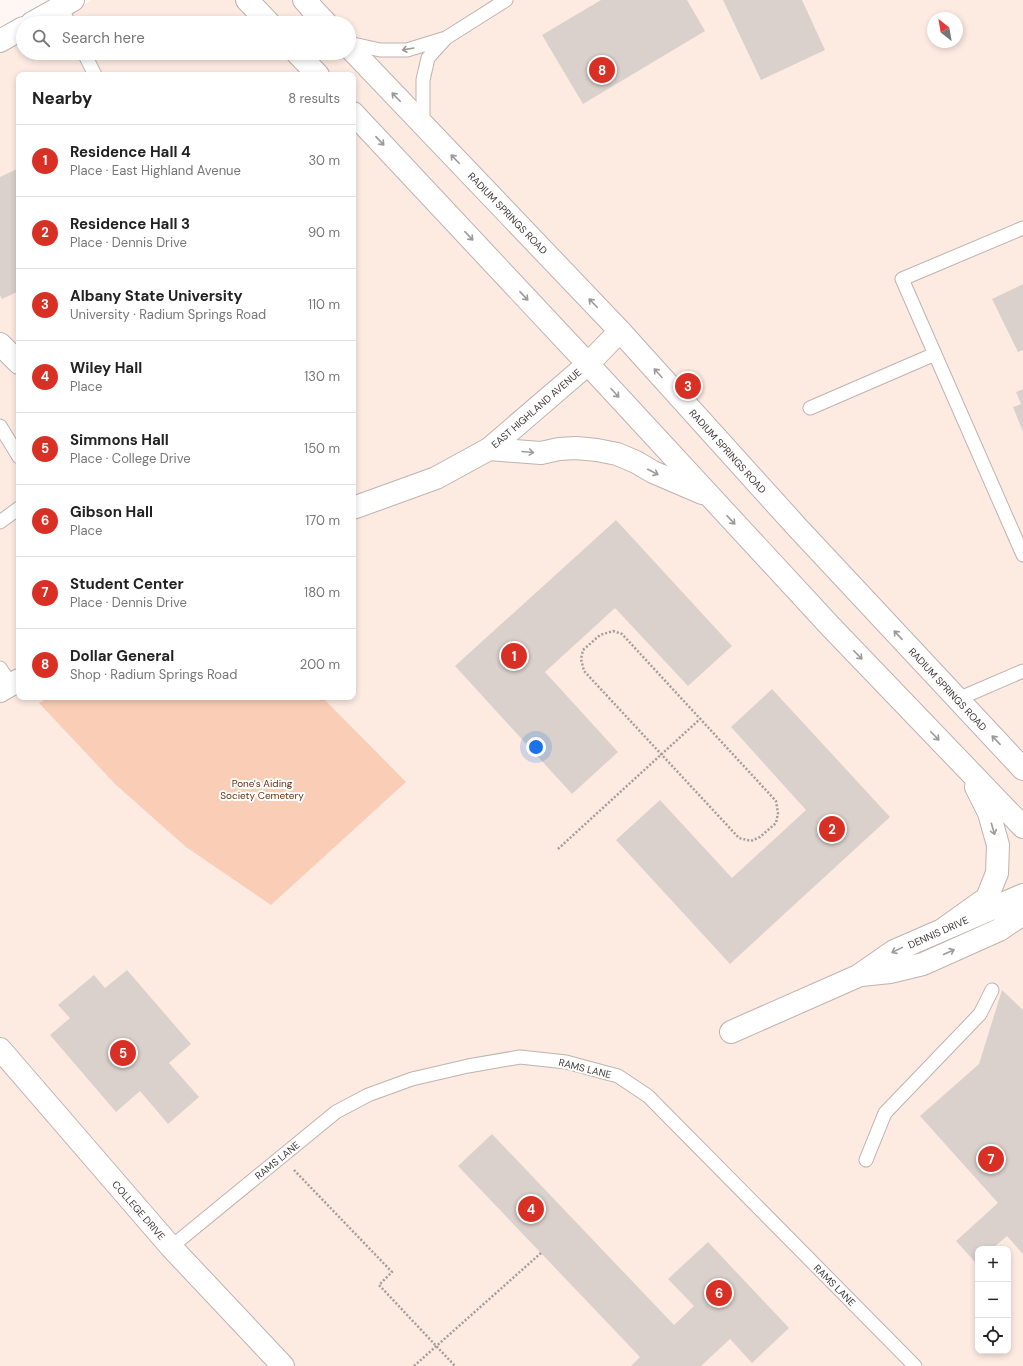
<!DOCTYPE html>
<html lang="en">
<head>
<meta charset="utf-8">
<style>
  :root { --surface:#fff; --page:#f6f6f6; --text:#222; --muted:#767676; --line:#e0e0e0; --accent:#d93025 }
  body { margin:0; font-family:"DM Sans",sans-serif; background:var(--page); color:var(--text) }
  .controls { position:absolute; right:12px; bottom:12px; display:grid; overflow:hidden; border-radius:8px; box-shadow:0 2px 6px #0003 }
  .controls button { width:36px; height:36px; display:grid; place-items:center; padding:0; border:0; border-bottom:1px solid var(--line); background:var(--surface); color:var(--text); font:20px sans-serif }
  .compass { position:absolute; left:927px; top:12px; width:36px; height:36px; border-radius:50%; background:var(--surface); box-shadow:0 2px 6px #0003; rotate:329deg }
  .you { position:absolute; left:536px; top:747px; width:14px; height:14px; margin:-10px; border:3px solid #fff; border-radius:50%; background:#1a73e8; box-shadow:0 0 0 6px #1a73e833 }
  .badge { display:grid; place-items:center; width:26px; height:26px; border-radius:50%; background:var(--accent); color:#fff; font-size:13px; font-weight:700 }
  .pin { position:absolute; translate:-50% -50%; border:2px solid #fff; box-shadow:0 1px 4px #0006 }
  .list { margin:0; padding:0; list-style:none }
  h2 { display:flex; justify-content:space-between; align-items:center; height:52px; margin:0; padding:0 16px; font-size:17px }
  h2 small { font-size:13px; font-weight:400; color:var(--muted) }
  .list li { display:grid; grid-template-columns:26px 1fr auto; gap:12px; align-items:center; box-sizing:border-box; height:72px; padding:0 16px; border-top:1px solid var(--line) }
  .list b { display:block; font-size:15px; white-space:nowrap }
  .list p { margin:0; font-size:13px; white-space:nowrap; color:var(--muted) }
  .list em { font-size:13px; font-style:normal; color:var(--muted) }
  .icon { flex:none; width:22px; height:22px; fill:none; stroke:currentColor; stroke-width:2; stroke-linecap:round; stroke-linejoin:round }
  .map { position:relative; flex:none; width:1023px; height:1366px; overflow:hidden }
  .search { position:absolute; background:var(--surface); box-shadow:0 2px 6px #0003; left:16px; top:16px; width:340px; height:44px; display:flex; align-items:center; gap:10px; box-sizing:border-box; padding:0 14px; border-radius:22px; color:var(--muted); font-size:15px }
  .panel { position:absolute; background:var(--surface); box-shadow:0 2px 6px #0003; left:16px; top:72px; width:340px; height:628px; border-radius:8px }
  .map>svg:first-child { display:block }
  .built { fill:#fdebe2; fill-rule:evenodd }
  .green { fill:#facdb6 }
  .building { fill:#dbd1cc }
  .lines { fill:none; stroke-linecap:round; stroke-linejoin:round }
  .lane-casing { stroke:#bdb3af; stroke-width:15 }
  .street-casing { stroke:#bdb3af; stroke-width:24 }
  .secondary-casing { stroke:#bdb3af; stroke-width:24 }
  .primary-casing { stroke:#bdb3af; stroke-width:24 }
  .path { stroke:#a29c9a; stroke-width:2.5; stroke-dasharray:2 2; stroke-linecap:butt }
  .lane { stroke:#fff; stroke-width:13 }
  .street { stroke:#fff; stroke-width:22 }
  .secondary { stroke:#fff; stroke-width:22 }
  .primary { stroke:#fff; stroke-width:22 }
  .oneway { stroke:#9d9b9a }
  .labels { text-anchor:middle; stroke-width:4; stroke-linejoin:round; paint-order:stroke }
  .street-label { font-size:10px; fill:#3b3735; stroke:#fff }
  .park-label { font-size:10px; fill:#662f0c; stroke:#fff }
</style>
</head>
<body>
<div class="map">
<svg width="1023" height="1366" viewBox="0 0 1023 1366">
  <rect width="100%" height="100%" fill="#fef7f4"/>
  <!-- built -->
  <path class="built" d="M92,0h931v1366h-1023v-1313l23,-15v15h326v-30h-298zM933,18h24v24h-24zM19,75h334v622h-334zM978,1249h30v102h-30z"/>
  <!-- green -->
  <path class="green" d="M50,697h272l84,85 -135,123 -85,-58 -71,-63 -76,-81z"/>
  <!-- building -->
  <path class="building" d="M601,0h86l18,31 -122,73 -41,-69z
    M723,0h79l23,50 -64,30z
    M19,168v123l-17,8 -2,-4v-118z
    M1023,284v66l-5,2 -26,-53z
    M1023,389v43l-10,-25 8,-3 -5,-12z
    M616,520l116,126 -44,40 -73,-78 -70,64 73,80 -46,42 -117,-128z
    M772,689l118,128 -160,147 -114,-124 44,-40 72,78 74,-68 -75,-83z
    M127,970l64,74 -22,19 30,34 -31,27 -28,-33 -24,21 -66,-77 20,-17 -12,-13 36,-30 11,13z
    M1002,990l21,20v244l-16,-18 -15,13h-14v13l-2,1 -20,-22 42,-38 -78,-87 59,-52z
    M492,1134l182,191 20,-19 -26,-27 40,-37 81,86 -37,35 -22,-24 -29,27h-70l9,-9 -182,-191z"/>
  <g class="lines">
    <!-- lane casing -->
    <g class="lane-casing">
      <path id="lane" d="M61,7l8,16
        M349,43l31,7h27l39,-12 60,-38
        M84,53l11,22
        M423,125v-45l5,-22 18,-20
        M1023,228l-121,51 121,276
        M810,408l125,-54
        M0,426l19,31
        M0,522l19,-14
        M0,668l11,16
        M958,699l65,-28
        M866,1160l19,-47 95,-99 12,-24
        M171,1247l165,-135 32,-17 44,-16 56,-13 52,-9 46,5 52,14 30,20 267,270"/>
    </g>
    <!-- street casing -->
    <g class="street-casing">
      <path id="street" d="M0,344l19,19
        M353,508l83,-30 53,-29 99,-85 32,-33
        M0,691l19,-11
        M861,975l29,-3 33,-8 76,-34 24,-16
        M731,1032l127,-56 36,-25 129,-56
        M0,1049l171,198 112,119"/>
    </g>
    <!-- secondary casing -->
    <g class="secondary-casing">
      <path id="secondary" d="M247,0l22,23
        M304,0l22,23
        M349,47l271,284 176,195 227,243
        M297,53l21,22
        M353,113l235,251 243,263 192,200
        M489,449l52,4 18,-4 17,-1 21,2 20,4 19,8 17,10 49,21
        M945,928l42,-30 10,-25 1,-28 -9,-32 -13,-26"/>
    </g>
    <!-- primary casing -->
    <g class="primary-casing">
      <path id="primary" d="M308,0l3,8
        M32,23l41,-23
        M0,41l23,-13"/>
    </g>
    <!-- path -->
    <path class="path" d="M613,631l9,3 154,167 2,12 -2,10 -16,14 -9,4 -12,-3 -155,-167 -3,-12 2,-9 17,-15z
      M558,849l142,-130
      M294,1170l98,102 -13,13 76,81
      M414,1366l127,-113"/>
    <!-- lane -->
    <use href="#lane" class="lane"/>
    <!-- street -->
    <use href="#street" class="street"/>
    <!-- secondary -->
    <use href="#secondary" class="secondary"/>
    <!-- primary -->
    <use href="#primary" class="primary"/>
  </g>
  <!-- one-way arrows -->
  <defs><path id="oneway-shaft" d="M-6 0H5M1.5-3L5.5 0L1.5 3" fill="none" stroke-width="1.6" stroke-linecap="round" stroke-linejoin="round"/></defs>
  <g class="oneway">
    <use href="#oneway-shaft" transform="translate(408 49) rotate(170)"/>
    <use href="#oneway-shaft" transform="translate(396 97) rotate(-134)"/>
    <use href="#oneway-shaft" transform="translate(380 141) rotate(47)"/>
    <use href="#oneway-shaft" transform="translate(455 159) rotate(-134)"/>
    <use href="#oneway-shaft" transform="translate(469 236) rotate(47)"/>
    <use href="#oneway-shaft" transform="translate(524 296) rotate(47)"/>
    <use href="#oneway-shaft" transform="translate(593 303) rotate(-134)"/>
    <use href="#oneway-shaft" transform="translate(658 373) rotate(-132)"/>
    <use href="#oneway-shaft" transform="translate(615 393) rotate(48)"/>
    <use href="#oneway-shaft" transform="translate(528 452) rotate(5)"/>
    <use href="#oneway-shaft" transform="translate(653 472) rotate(27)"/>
    <use href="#oneway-shaft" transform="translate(731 520) rotate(47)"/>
    <use href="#oneway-shaft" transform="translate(898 635) rotate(-133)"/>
    <use href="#oneway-shaft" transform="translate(858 655) rotate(46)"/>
    <use href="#oneway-shaft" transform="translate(935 736) rotate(46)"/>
    <use href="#oneway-shaft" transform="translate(996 740) rotate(-133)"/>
    <use href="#oneway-shaft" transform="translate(993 829) rotate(74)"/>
    <use href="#oneway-shaft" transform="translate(897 950) rotate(154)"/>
    <use href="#oneway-shaft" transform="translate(949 952) rotate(-24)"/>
  </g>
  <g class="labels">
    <!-- street labels -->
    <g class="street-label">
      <text transform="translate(508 213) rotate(46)" y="4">RADIUM SPRINGS ROAD</text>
      <text transform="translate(536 408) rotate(-41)" y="4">EAST HIGHLAND AVENUE</text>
      <text transform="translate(728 451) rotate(48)" y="4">RADIUM SPRINGS ROAD</text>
      <text transform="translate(948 689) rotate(47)" y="4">RADIUM SPRINGS ROAD</text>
      <text transform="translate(938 932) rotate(-24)" y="4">DENNIS DRIVE</text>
      <text transform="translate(585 1068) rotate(14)" y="4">RAMS LANE</text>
      <text transform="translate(277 1160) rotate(-39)" y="4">RAMS LANE</text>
      <text transform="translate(139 1210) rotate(49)" y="4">COLLEGE DRIVE</text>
      <text transform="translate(835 1285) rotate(45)" y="4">RAMS LANE</text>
    </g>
    <!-- park labels -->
    <g class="park-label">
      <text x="262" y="787">Pone's Aiding<tspan x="262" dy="12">Society Cemetery</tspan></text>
    </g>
  </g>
</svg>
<div class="controls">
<button>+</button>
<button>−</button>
<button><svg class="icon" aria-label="locate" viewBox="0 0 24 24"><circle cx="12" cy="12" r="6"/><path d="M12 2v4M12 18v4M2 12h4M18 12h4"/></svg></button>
</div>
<svg class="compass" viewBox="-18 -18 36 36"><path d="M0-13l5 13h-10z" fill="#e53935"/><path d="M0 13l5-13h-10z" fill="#767676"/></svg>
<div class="you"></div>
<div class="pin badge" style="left:514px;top:656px">1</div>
<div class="pin badge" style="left:832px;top:829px">2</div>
<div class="pin badge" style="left:688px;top:386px">3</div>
<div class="pin badge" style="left:531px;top:1209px">4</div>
<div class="pin badge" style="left:123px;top:1053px">5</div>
<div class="pin badge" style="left:719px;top:1293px">6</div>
<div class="pin badge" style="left:991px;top:1159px">7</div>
<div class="pin badge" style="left:602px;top:70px">8</div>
<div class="search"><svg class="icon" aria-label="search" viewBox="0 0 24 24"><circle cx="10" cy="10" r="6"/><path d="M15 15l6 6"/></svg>Search here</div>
<section class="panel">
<h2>Nearby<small>8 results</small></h2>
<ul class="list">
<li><span class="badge">1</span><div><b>Residence Hall 4</b><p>Place · East Highland Avenue</p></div><em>30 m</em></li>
<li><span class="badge">2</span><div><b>Residence Hall 3</b><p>Place · Dennis Drive</p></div><em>90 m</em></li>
<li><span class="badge">3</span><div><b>Albany State University</b><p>University · Radium Springs Road</p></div><em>110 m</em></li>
<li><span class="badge">4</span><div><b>Wiley Hall</b><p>Place</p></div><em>130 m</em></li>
<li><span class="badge">5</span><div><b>Simmons Hall</b><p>Place · College Drive</p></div><em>150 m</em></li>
<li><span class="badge">6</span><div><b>Gibson Hall</b><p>Place</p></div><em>170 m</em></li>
<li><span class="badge">7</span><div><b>Student Center</b><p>Place · Dennis Drive</p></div><em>180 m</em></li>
<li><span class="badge">8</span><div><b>Dollar General</b><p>Shop · Radium Springs Road</p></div><em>200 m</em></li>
</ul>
</section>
</div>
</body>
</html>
